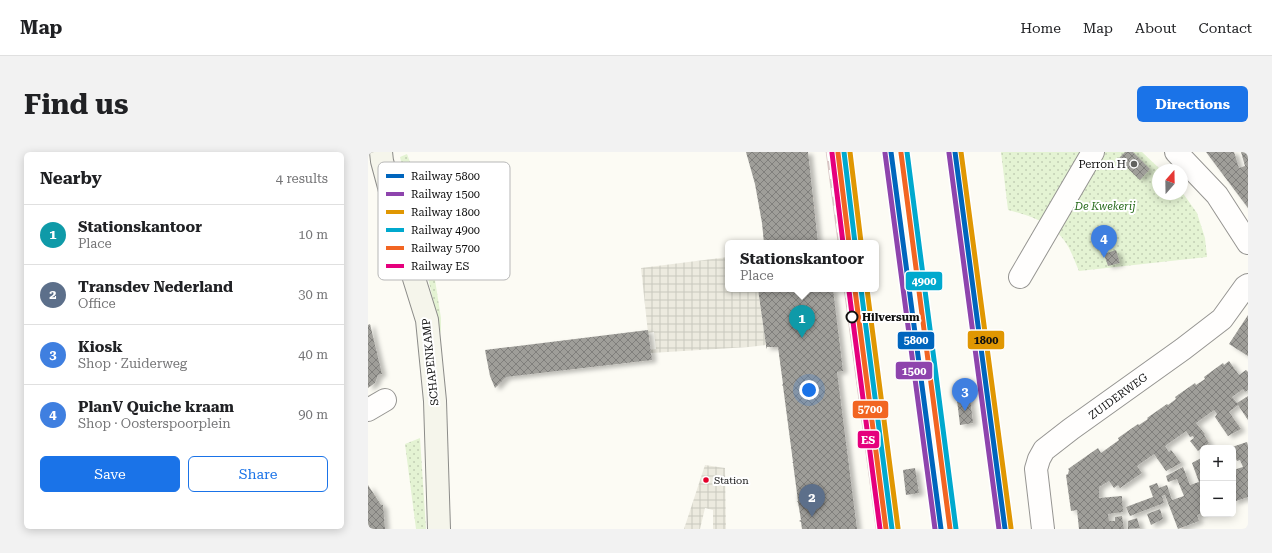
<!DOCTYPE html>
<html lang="en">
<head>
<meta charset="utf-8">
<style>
  :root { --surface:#fff; --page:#f2f2f2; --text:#202124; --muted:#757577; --line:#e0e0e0; --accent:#1a73e8 }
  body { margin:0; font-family:"Roboto Serif",serif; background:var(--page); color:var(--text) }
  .controls { position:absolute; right:12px; bottom:12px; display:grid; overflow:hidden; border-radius:6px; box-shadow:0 2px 10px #0003 }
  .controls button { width:36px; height:36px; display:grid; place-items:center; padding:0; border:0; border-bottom:1px solid var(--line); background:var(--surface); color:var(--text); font:20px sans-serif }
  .compass { position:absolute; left:784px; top:12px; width:36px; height:36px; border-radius:50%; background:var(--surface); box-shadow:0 2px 10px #0003; rotate:20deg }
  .you { position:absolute; left:441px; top:238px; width:14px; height:14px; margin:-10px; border:3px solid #fff; border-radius:50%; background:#1a73e8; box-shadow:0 0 0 6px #1a73e833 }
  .badge { display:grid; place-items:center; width:26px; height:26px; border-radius:50%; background:var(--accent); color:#fff; font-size:13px; font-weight:700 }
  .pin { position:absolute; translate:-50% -33px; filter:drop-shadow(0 1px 2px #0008) }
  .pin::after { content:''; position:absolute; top:21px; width:14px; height:12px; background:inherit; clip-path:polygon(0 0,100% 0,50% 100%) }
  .popup { position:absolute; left:357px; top:88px; width:154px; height:52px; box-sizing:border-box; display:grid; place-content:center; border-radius:6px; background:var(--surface); filter:drop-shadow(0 1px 3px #0005); font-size:13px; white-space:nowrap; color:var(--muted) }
  .popup b { font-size:15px; color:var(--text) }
  .popup::after { content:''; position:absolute; left:50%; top:100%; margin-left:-8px; border:8px solid transparent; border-top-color:var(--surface) }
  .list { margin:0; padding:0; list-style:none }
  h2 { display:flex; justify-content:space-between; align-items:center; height:52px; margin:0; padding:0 16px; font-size:17px }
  h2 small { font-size:13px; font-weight:400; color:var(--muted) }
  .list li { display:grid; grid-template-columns:26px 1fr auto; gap:12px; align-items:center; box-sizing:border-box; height:60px; padding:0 16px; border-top:1px solid var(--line) }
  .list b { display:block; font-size:15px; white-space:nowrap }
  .list p { margin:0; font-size:13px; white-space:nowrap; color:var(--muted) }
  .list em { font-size:13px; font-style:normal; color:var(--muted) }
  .actions { display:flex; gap:8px; padding:12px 16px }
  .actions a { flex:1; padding:9px 0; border:1px solid var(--accent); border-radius:6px; text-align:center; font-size:14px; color:var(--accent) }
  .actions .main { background:var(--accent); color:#fff }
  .map { position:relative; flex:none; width:880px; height:377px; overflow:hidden; border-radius:6px }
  header { display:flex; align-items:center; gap:24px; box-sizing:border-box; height:56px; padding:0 20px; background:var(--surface); border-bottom:1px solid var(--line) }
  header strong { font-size:19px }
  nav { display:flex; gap:22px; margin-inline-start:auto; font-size:14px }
  .intro { display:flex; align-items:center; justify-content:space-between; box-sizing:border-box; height:96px; padding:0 24px }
  h1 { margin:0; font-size:28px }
  .button { padding:10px 18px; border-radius:6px; background:var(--accent); color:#fff; font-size:14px; font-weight:700 }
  main { display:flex; gap:24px; padding:0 24px }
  aside { flex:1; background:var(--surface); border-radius:6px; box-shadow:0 2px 10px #0003 }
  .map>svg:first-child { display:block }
  .grass { fill:url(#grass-dots) }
  .plaza { fill:url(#plaza-grid) }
  .building { fill:url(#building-cross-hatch); filter:url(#shadow) }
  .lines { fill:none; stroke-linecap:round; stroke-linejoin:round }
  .street-casing { stroke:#969592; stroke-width:24 }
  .secondary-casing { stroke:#8c8c89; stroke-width:24 }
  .street { stroke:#fffefd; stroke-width:22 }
  .secondary { stroke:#f5f5eb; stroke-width:22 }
  .rail-casing { stroke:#d8c5c4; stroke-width:4.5 }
  .rail { stroke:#fff; stroke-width:3; stroke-dasharray:9; stroke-linecap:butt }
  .rail-1-casing { stroke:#fff; stroke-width:8 }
  .rail-2-casing { stroke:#fff; stroke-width:8 }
  .rail-3-casing { stroke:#fff; stroke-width:8 }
  .rail-4-casing { stroke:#fff; stroke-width:8 }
  .rail-5-casing { stroke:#fff; stroke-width:8 }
  .rail-6-casing { stroke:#fff; stroke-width:8 }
  .rail-1 { stroke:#0065bd; stroke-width:5 }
  .rail-2 { stroke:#8e44ad; stroke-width:5 }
  .rail-3 { stroke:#e09702; stroke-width:5 }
  .rail-4 { stroke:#00a9ce; stroke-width:5 }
  .rail-5 { stroke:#f26522; stroke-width:5 }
  .rail-6 { stroke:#e5007d; stroke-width:5 }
  .poi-dot { fill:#62625f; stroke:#fff; stroke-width:1.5 }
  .stop-dot { fill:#fff; stroke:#0f0f0f; stroke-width:2 }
  .bus-dot { fill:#e4002b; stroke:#fff; stroke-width:1.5 }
  .labels { text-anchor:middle; stroke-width:4; stroke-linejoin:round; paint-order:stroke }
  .bus-label { font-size:10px; fill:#0f0f0f; stroke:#fff; text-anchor:start }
  .poi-label { font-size:11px; fill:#0f0f0f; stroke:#fff; text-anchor:end }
  .park-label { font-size:11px; font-style:italic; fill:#276a1b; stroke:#fff }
  .stop-label { font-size:11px; font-weight:bold; fill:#0f0f0f; stroke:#fff; text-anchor:start }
  .street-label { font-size:11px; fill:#0f0f0f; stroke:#fff }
  .key { fill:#fff; stroke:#b7b7b7; stroke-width:1 }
  .key-label { font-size:11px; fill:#0f0f0f }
  .line-badge { stroke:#fff; stroke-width:1.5 }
  .badge-label { font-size:11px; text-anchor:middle; font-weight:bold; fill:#fff }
  .pale-badge-label { font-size:11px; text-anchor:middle; font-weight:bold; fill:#111 }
</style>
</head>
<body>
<header>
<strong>Map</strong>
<nav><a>Home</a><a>Map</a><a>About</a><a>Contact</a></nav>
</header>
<div class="intro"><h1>Find us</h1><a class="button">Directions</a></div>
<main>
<aside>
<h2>Nearby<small>4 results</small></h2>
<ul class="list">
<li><span class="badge" style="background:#0f9aa8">1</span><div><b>Stationskantoor</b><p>Place</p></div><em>10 m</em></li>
<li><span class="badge" style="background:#5c6f8a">2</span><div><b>Transdev Nederland</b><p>Office</p></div><em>30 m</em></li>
<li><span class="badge" style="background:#3f7fe0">3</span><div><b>Kiosk</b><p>Shop · Zuiderweg</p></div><em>40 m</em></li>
<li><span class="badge" style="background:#3f7fe0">4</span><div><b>PlanV Quiche kraam</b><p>Shop · Oosterspoorplein</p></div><em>90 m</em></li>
</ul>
<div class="actions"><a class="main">Save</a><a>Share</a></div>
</aside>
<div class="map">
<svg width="880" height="377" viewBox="0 0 880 377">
  <defs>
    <pattern id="grass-dots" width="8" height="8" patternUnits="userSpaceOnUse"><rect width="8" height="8" fill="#e4f3d3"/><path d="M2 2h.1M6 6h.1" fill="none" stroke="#c2cfb4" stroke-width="1.8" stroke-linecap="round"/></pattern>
    <pattern id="plaza-grid" width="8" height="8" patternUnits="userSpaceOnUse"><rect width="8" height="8" fill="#eceadf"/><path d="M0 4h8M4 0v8" fill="none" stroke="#c9c8be"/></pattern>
    <pattern id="building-cross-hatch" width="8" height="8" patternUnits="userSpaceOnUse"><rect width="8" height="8" fill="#9f9e99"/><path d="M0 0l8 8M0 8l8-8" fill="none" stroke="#807f7b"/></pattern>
    <filter id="shadow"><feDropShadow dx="4.5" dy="2.5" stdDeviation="2" flood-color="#0004"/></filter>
  </defs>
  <rect width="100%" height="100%" fill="#fcfbf4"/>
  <!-- grass -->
  <path class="grass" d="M633,0h141l19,18h-3v24h24v-2l15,21 8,25 2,19 -128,14c-3,-7 -6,-15 -10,-23 -12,-23 -37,-32 -61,-38z
    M39,2l11,29 6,27 17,108v16l-41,-177z
    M52,286l6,91h-10l-11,-85z"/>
  <!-- plaza -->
  <path class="plaza" d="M360,105v32h30l8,56 -17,2 -98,6 -1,-3 6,-1 -2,-17 -6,1 -7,-65z
    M337,313l20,3 1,61h-13v-19l-8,-2 -5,21h-16z"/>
  <!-- building -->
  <path class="building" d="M378,0h62l10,91h-54l-2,-20 -7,-39z
    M757,0h8l17,17 -10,11 -22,-21z
    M838,0h28l5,16 6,-2 -4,-14h7v56z
    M748,98l4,13 -12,3 -4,-12z
    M390,137h75l10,82 -6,1 20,157h-55l-1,-7 -2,-1 2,-1 -3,-18h-1l1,-1 -5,-38h-1l1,-1 -10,-76 -1,-1 1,-1 -5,-37h-11l-1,2v-4z
    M880,163v41l-19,-12z
    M2,172l12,50 -4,1 -3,8 -7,5v-63z
    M280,178l4,30 -146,17 -11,11 -5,-12 -5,-26z
    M861,209l10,14 7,-5 2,2v18l-3,2 -2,-3 -11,8 5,6 11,-7v24l-10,-15 -9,7 12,17 -13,7 -13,-19 2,-3 -3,-4 -18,13 9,11 -1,1 5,8 -5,4 -6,4 -8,-10 4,-3 -1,-2 -3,1 -4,-6 -21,15 4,6 2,-2 10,13 -15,8 -12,-17 -17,12 5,7 -22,15 -2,-3 -4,3 -5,-7 -10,6v11l23,-2 1,16 -15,2 1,7h6v-4l7,-1 2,13h-45l-2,-19 -6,1 -5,-36 2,-1 1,-4 -1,-1 30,-21 3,5 18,-13 -1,-2 20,-14 1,1 9,-6 -1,-1 20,-14 1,1 8,-6 -1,-2 20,-14 1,2 9,-6 -1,-2 19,-14 1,2z
    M602,246l3,25 -13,2 -3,-25z
    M879,290l1,4v51l-15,5v-32l10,-3 -3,-7 -3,1 -5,-14z
    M835,305v56l-6,2 2,6 -21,8 -13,-34 -3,1 2,7 -34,13 -4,-9 27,-10 -4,-11 8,-3 2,5 8,-3 5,15 12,-4 -7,-17 -9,3 -2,-6 17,-9 7,18 9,-3 -7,-19z
    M547,316l4,25 -13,2 -3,-25z
    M0,333l13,20h2l2,24h-17z
    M792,357l3,10 -12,6 -4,-11z
    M769,366l3,10 -12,1v-8z"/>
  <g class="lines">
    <!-- street casing -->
    <g class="street-casing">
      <path id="street" d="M808,0l41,43 31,48
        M652,125l73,-125
        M0,258l17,-10
        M675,377l-7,-60 3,-10 5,-9 27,-21 112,-80 39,-30 23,-32 3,-2"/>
    </g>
    <!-- secondary casing -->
    <g class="secondary-casing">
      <path id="secondary" d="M13,0l1,9 30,111 15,48 8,81 4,128"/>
    </g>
    <!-- street -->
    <use href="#street" class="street"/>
    <!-- secondary -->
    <use href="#secondary" class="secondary"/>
    <!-- rail casing -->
    <g class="rail-casing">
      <path id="rail" d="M460,0l12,91
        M478,137l32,240"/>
    </g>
    <!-- rail -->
    <use href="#rail" class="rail"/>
    <!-- rail-1 casing -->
    <g class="rail-1-casing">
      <path id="rail-1" d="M523,0l50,377
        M587,0l50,377"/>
    </g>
    <!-- rail-2 casing -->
    <g class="rail-2-casing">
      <path id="rail-2" d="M517,1l50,376
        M581,1l50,376"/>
    </g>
    <!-- rail-3 casing -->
    <g class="rail-3-casing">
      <path id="rail-3" d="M482,0l11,90
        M593,0l50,376
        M499,137l31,239"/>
    </g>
    <!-- rail-4 casing -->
    <g class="rail-4-casing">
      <path id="rail-4" d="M476,0l11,91
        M539,0l49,377
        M493,137l31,240"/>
    </g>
    <!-- rail-5 casing -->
    <g class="rail-5-casing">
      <path id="rail-5" d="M470,1l11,90
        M533,1l49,376
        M487,138l31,239"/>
    </g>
    <!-- rail-6 casing -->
    <g class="rail-6-casing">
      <path id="rail-6" d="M464,1l11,90
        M481,139l31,238"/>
    </g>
    <!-- rail-1 -->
    <use href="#rail-1" class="rail-1"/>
    <!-- rail-2 -->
    <use href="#rail-2" class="rail-2"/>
    <!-- rail-3 -->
    <use href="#rail-3" class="rail-3"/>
    <!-- rail-4 -->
    <use href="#rail-4" class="rail-4"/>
    <!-- rail-5 -->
    <use href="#rail-5" class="rail-5"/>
    <!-- rail-6 -->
    <use href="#rail-6" class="rail-6"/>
  </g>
  <!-- markers -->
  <circle class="poi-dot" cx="766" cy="12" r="4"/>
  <circle class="stop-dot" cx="484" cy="165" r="5.5"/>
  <circle class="bus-dot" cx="338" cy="328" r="3.5"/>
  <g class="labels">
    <!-- bus labels -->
    <g class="bus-label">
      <text x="346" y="332">Station</text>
    </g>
    <!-- poi labels -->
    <g class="poi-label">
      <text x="758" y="16">Perron H</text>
    </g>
    <!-- park labels -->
    <g class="park-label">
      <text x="737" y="58">De Kwekerij</text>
    </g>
    <!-- stop labels -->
    <g class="stop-label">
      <text x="494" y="169">Hilversum</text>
    </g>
    <!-- street labels -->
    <g class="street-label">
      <text transform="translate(62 210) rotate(-96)" y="4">SCHAPENKAMP</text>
      <text transform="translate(750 244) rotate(-36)" y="4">ZUIDERWEG</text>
    </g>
  </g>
  <!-- legend -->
  <rect x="10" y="10" width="132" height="118" rx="6" class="key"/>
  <rect x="18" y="22" width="18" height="4" fill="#0065bd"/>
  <rect x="18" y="40" width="18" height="4" fill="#8e44ad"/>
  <rect x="18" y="58" width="18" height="4" fill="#e09702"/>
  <rect x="18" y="76" width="18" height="4" fill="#00a9ce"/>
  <rect x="18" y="94" width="18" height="4" fill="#f26522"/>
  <rect x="18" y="112" width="18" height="4" fill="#e5007d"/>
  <g class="key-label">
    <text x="43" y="28">Railway 5800</text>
    <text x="43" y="46">Railway 1500</text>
    <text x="43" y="64">Railway 1800</text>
    <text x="43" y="82">Railway 4900</text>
    <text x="43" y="100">Railway 5700</text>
    <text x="43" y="118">Railway ES</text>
  </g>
  <g class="line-badge">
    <rect x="537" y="119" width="38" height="20" rx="4" fill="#00a9ce"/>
    <rect x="599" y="178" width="38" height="20" rx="4" fill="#e09702"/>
    <rect x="529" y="179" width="38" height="19" rx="4" fill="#0065bd"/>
    <rect x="527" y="209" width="38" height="19" rx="4" fill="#8e44ad"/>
    <rect x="484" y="248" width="37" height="19" rx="4" fill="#f26522"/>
    <rect x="489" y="278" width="23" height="19" rx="4" fill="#e5007d"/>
  </g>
  <g class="badge-label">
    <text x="556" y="133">4900</text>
    <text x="548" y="192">5800</text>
    <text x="546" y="223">1500</text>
    <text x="502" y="261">5700</text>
    <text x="500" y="292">ES</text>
  </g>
  <g class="pale-badge-label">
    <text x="618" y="192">1800</text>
  </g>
</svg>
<div class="controls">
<button>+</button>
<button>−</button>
</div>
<svg class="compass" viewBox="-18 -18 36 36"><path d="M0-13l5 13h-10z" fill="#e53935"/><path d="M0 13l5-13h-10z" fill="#757577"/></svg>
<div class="you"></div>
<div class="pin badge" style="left:434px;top:186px;background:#0f9aa8">1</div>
<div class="popup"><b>Stationskantoor</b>Place</div>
<div class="pin badge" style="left:444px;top:365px;background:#5c6f8a">2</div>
<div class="pin badge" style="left:597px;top:259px;background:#3f7fe0">3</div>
<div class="pin badge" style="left:736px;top:106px;background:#3f7fe0">4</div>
</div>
</main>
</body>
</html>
